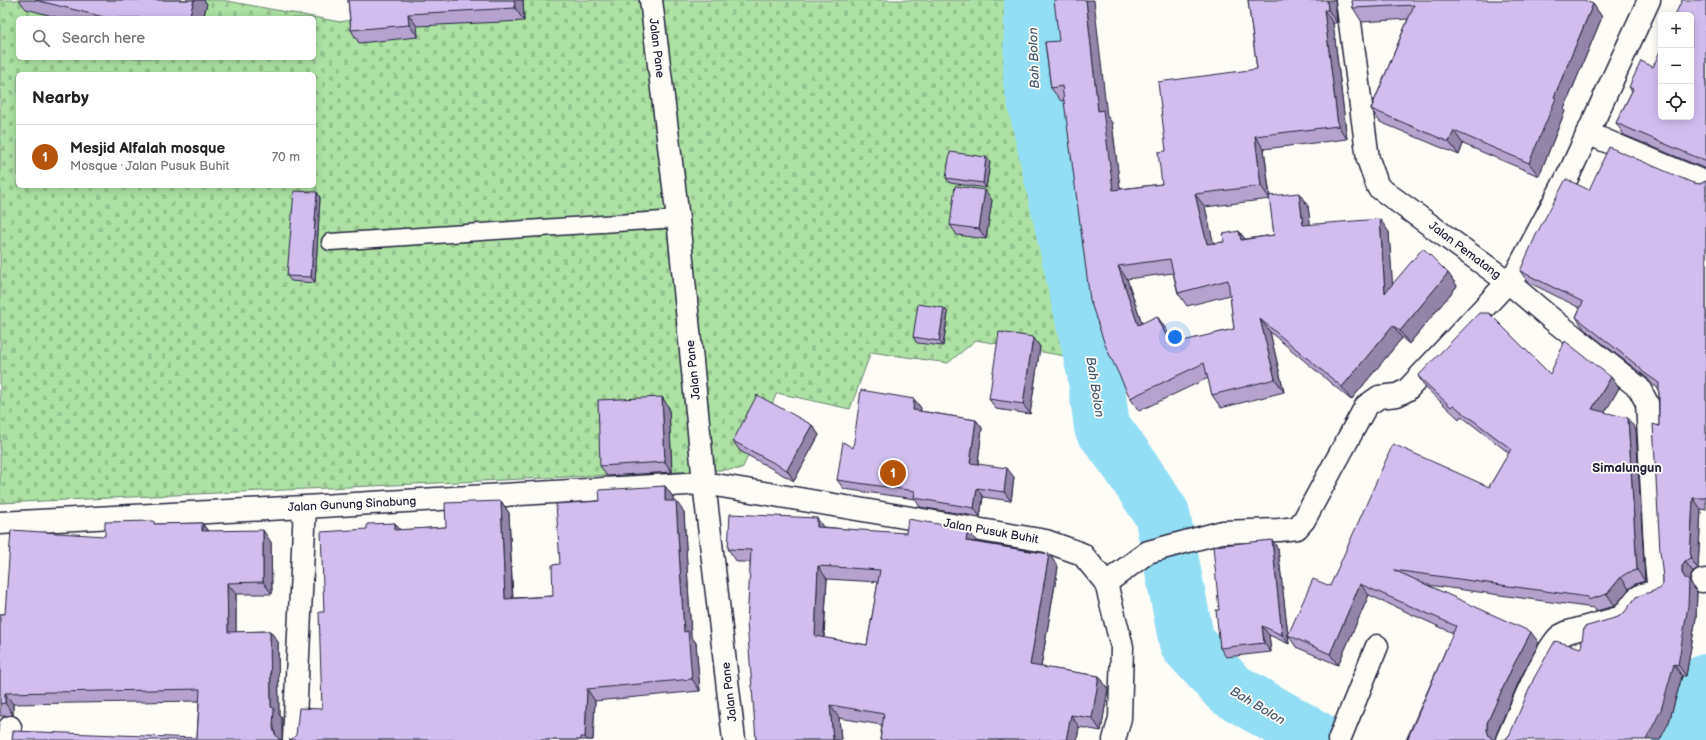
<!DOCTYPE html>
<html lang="en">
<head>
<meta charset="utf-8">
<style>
  :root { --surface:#fff; --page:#f2f2f2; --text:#222; --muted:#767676; --line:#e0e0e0; --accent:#b45309 }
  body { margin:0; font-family:"Balsamiq Sans",sans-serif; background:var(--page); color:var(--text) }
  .controls { position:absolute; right:12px; top:12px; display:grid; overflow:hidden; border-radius:6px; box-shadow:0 2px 10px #0003 }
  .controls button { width:36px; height:36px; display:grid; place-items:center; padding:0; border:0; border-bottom:1px solid var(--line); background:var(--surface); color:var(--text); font:20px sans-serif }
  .you { position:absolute; left:1175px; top:337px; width:14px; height:14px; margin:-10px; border:3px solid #fff; border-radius:50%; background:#1a73e8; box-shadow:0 0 0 6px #1a73e833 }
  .badge { display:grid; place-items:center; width:26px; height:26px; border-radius:50%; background:var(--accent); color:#fff; font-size:13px; font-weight:700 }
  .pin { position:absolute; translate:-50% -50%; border:2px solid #fff; box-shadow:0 1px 4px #0006 }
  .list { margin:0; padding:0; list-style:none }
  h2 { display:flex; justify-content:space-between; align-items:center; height:52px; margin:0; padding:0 16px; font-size:17px }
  h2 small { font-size:13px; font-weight:400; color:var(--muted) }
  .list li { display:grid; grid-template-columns:26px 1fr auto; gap:12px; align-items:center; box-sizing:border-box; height:64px; padding:0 16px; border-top:1px solid var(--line) }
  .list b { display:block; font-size:15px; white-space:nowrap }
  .list p { margin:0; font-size:13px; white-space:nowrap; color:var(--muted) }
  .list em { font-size:13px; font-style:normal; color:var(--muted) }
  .icon { flex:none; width:22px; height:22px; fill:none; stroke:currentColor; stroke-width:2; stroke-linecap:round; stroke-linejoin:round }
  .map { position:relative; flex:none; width:1706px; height:740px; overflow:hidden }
  .search { position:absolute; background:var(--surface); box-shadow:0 2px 10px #0003; left:16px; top:16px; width:300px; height:44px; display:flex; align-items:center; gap:10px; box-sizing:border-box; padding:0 14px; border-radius:6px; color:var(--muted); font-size:15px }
  .panel { position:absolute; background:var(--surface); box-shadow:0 2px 10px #0003; left:16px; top:72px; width:300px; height:116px; border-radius:6px }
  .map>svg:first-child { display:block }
  .cemetery { fill:url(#cemetery-stones); stroke:#688270; fill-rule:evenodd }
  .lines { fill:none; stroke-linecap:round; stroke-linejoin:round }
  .river { stroke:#93def4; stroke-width:56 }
  .lane-casing { stroke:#22223b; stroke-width:19 }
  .street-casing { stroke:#22223b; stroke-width:25 }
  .secondary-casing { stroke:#22223b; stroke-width:25 }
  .lane { stroke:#fdfcf7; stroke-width:16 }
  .street { stroke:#fdfcf7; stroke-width:22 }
  .secondary { stroke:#fdfcf7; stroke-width:22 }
  .wall { fill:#b5a3cd; stroke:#22223b; fill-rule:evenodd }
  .shaded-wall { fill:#9385a7; stroke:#22223b }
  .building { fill:#d2beee; stroke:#22223b; fill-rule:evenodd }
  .labels { text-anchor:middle; stroke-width:3.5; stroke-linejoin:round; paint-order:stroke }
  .street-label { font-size:12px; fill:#22223b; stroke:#fdfcf7 }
  .water-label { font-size:13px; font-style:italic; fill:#445a72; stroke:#fdfcf7 }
  .neighbourhood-label { font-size:13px; font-weight:bold; fill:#22223b; stroke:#fdfcf7 }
</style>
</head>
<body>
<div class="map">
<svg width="1706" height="740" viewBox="0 0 1706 740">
  <defs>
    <pattern id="cemetery-stones" width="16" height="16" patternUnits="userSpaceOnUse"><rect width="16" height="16" fill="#ade2a4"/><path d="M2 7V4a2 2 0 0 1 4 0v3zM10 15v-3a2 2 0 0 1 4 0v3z" fill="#95c28e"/></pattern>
  </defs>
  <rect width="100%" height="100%" fill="#fdfcf7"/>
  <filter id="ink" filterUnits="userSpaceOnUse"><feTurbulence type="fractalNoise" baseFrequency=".025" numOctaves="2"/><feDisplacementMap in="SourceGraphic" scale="8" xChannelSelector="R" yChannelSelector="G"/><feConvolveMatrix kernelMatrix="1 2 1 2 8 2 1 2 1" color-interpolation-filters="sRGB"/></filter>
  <g filter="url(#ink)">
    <!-- cemetery -->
    <path class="cemetery" d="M0,0h222l118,22 117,-22h559v65l54,292 -94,-17 -28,23 -77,-11 -21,57 -73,-16 -35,76 -742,34zM18,18h296v40h-296zM18,74h296v112h-296z"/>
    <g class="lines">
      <!-- river -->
      <path class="river" d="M1032,0l-1,82 64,291 7,54 26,35 34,52 25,129 42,46 89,51
        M1680,740l26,-58"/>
      <!-- lane casing -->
      <g class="lane-casing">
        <path id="lane" d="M330,242l348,-23"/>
      </g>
      <!-- street casing -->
      <g class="street-casing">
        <path id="street" d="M1347,0l21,159 10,28 130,95 45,38 86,68 8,15 9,161 3,27 -17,4 -6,4 -14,18 -54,15c-2,1 -6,3 -8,4 -16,13 -43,82 -53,104
          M1587,133l119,50
          M0,523l305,-16 399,-24 342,58 36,13 24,29 16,64 -2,71 -6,22
          M1702,581l4,-1
          M1106,583l42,-31 74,-20 57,-2 18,-2 7,-8 62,-114 13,-9 18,-2 10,-5 101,-108 6,-5 56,-105 79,-172
          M9,740l1,-13
          M294,740l11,-233
          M1339,740l38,-94"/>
      </g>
      <!-- secondary casing -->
      <g class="secondary-casing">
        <path id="secondary" d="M651,0l27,219 26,264 30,257"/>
      </g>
      <!-- lane -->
      <use href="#lane" class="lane"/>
      <!-- street -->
      <use href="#street" class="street"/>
      <!-- secondary -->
      <use href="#secondary" class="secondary"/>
    </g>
    <!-- wall -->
    <path class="wall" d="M19,0h185l3,4 -4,14h-143l-34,-9z
      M348,0h175l1,21 -107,5 1,11 -59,6 -8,-13z
      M1248,0l87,1 2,22h-4l14,116 -83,10 6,47 38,10 2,19 79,7 3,52 56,-11 9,13 -48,58 -7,-6 -51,62 -81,-68 14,60 -63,16 -9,-13 -4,-17 -69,33 -9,-13 -66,-298 -3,1 -10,-13 -6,-46 62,74 5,7 8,66 42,-5 4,-33 91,-82zM1270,199l4,36 -29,4 -6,-8 -15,11 -11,1 -8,-36zM1173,273l5,20 9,13 43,-11 4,34 -61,15 -7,-15 -24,-6 -15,-44z
      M1352,0l241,4 9,13 -38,92 1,2 -26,65 -76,-32 -4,11 -79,-33 -9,-13 37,-90 -46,3 -9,-14z
      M1706,0v169l-82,-34 -8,-12 16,-32 -3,-4 24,-20z
      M990,162l-4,26 -36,-5 -4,-5z
      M1706,181v329l-5,-1 -3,60 -5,3 -3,6v4l7,10 -1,26 -10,58h-4l-13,46 -163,17 75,-91 37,-31 41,-28 4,-5v-6l-4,-152v-37l-8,-6 -4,-5 -63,-49 -8,-12 4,-9 -52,-26 -8,-11 69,-81 104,-7 7,1z
      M317,192l3,6 -5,85 -24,-2 -4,-5z
      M992,200l-6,39 -29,-4 -7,-10z
      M944,308l4,5 -5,33 -26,-3 -4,-6z
      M1033,337l7,10 -10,67 -34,-5 -7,-10z
      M1550,374l61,3 8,11 -14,24 31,18 9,151 -10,3 -6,5 -14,17 -19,5 -2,-3 -166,-23 111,58 -19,36 -24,56 -1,5h-89l47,-107 -84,-38 -31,70 -42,-18 -8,-12 42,-49 159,-99 20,-34 -48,-37 -2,3 -33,-31 -8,-12z
      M662,397l7,11 3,64 -65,4 -7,-10z
      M914,399l7,9 -1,3 56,9 6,8 -4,36 36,13 -3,24 -28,-4 -3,20 -60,-10 -5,-8 -71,-10 -7,-9 16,-32z
      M812,425l7,10 -25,46 -54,-30 -7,-10z
      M665,486l8,11v4l11,11 7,124 5,7 4,48 -105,10 -2,39h-304l3,-1 30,-30 2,-97 43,-83 28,-6 5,7 46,-3 55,-26 8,12 4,85 40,-2 7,-32 40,-63z
      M202,523l6,8 63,11 1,52h-36v38l34,-1 8,11 1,72 3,5 -85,19 2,-37 -186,3v11l-9,1h-4v-102h5l100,-78 51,-12z
      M824,527l153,15 72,12 9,13 -17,100 58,9 9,13 -7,42 -22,-4 -2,13h-197l2,-15 -43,-7 2,22h-85l-6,-178h-13l-9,-13zM827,579l51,3 -11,63 -43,-7z
      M1272,540l6,9 11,95 -20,-9 2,17 -45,5 -6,-9 -1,-38z"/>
    <!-- shaded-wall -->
    <path class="shaded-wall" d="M194,0h10l3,4 -4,14h-14z
      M514,0h9l1,21 -9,-13z
      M1086,0h8l13,116 5,7 10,80 -9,-13 -15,-79z
      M1327,0h8l2,23 -9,-13z
      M1593,4l9,13 -38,92 1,2 -26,65 -10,-13 25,-66z
      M1324,10l9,13 14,116 -9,-13z
      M408,14l9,12 1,11 -9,-12z
      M1454,131l9,13 -4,11 -10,-13z
      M1255,136l9,13 6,50 -9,-13z
      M986,157l4,5 -4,26 -3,-5z
      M985,190l7,10 -6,39 -7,-10z
      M317,192l3,6 -5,85 -4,-6z
      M1299,193l9,13 4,32 -9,-13z
      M1195,194l10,13 12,50 -10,-13z
      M1380,219l9,13 5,74 -9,-13z
      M1239,231l9,13 -7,-4z
      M1118,266l9,13 20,59 -9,-13z
      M1448,273l9,13 -48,58 -9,-13z
      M944,308l4,5 -5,33 -4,-5z
      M1157,316l9,13 13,28 -9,-13z
      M1260,319l10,13 14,60 -9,-13z
      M1393,325l9,13 -51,62 -9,-13z
      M1033,337l7,10 -10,67 -7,-10z
      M1611,377l8,11 -19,33 -8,-12z
      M662,397l7,11 3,64 -7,-10z
      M914,399l7,9 -2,11 -6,-9z
      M1628,418l8,12 9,151 -8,-11z
      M976,420l6,8 -5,44 -7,-9z
      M812,425l7,10 -25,46 -7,-11z
      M1007,468l7,9 -3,24 -7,-9z
      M665,486l8,11v16l-8,-12z
      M977,488l6,9 -3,20 -6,-9z
      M1693,498l8,11 -3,60 -8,-11z
      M501,501l8,12 4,98 -8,-12z
      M676,501l8,11 7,124 5,7 4,48 -8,-12 -8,-47z
      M817,518l9,13 -9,-4z
      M202,523l8,12 -8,-4z
      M395,523l8,11 -8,-4z
      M968,529l9,13 -11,-1z
      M263,530l8,12 1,52 -9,-12z
      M1272,540l6,9 11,95 -7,-9z
      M1049,554l9,13 -19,111 -9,-13z
      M1685,561l8,11 -3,6v4l7,10 -1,26 -10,58 -8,-11 7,-87 -3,-5v-7z
      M818,566l9,13 -4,70 -8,-13z
      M1621,577l8,12 -14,17 -8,-12z
      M227,583l9,11v49l-8,-11z
      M1360,584l9,11 -31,70 -8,-11z
      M1262,626l7,9 2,17 -7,-9z
      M270,631l8,11 1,72 3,5v21h-3l-4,-6 -4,-27z
      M1531,632l8,11 -19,36 -24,56 -1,5h-3l-3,-4 -2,-6v-7l25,-55z
      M1674,664l8,12 -13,46 -9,18h-14z
      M1099,676l9,13 -7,42 -9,-13z
      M587,689l8,12 -2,39h-6l-2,-3z
      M5,693l8,11v11l-8,-12z
      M830,705l9,13 2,22h-8z
      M1071,715l8,12 -2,13h-11z"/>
    <!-- building -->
    <path class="building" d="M35,0h159l-5,18h-81z
      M348,0h166l1,8 -107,6 1,11 -58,5z
      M1054,0h32l12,111 5,-1 10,80 49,-6 -4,-32 8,-1 -8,-69 99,-13 -9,-69h79l1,10h-4l14,116 -83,10 6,50 -66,8 12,50 17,-2 -1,-8 16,-3 2,9 33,-5 -5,-39 30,-3 4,32 77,-6 5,74 38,-45 25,25 -48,58 -7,-6 -51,62 -82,-68 15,60 -63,16 -8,-32 -74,35 -25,-53 -15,-45 -28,-214 -11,2 -6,-46 14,-1zM1170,259l8,34 50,-13 6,49 -64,15 -13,-28 -19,9 -20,-59z
      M1352,0h232l9,4 -39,93 2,1 -27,65 -75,-32 -5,11 -78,-33 43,-104 -61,3z
      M1682,0h24v162l-3,-2 -87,-37 17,-34 -4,-2 12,-26 12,6 8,-18v68h30v-102h-16z
      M1609,147l84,36 7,1 6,-3v314l-1,3h-12l-3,60 -5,3 -3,5v7l3,5 4,3 -1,25 -10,59 -4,-1 -13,46 -15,30h-144l4,-1 4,-5 24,-56 21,-37 26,7 3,-21 34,-10 6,-4 12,-16 23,-8 4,-5v-6l-3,-27 -7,-127 6,2v-43l-16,-11 -4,-5 -63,-50 7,-15 -63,-31 16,-36 30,-56 23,11z
      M950,152l36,5 -3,26 -37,-5z
      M955,186l30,4 -6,39 -29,-4z
      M294,191l23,1 -6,85 -24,-1z
      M918,304l26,4 -5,33 -26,-4z
      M1479,313h10l61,61 15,-33 46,36 -19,32 36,9 9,152 -10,3 -6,4 -14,17 -19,6v-3l-194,-27 137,62 -19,36 -25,55v7l2,6 5,4h2h-89l49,-114 -96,-42 -30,70 -42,-19 25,-56 17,7 63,-142 96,43 22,-38 -58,-44 -2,2 -33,-31z
      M999,332l34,5 -10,67 -34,-5z
      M861,390l53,9 -1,11 63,10 -6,43 37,5 -3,24 -27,-4 -3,20 -60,-10 1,-7 -78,-11 6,-38 10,6z
      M757,395l55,30 -25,45 -54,-29z
      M662,397l3,65 -65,4 -2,-66z
      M665,486v15h11l8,131 4,-1 4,48 -105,10 -2,48h-4v3h-292l3,-1 4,-4 3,-27 23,1 -3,-97h5l-3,-80 46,-3v-5l28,-1v7l51,-3 -1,-24 56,-2 4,98 48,-3 -1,-31 8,-1 -4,-60 44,-3 -1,-11z
      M730,514l87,4v9l89,6 2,-14 60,10 -2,12 83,13 -19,111 69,11 -7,42 -21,-3 -5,25h-186l4,-26 -54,-9 3,35h-77l-9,-117 4,-73 -23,-1zM818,566l62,4 -13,75 -52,-9z
      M154,521v3l48,-1v8l61,-1v52l-36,1 1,49 42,-1 1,76 3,1 -1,20 2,6 4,5 4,1h-271l1,-9 184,7 3,-49 -195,4v10l-5,1v-90h5l6,-84 94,6v-14z
      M1272,540l10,95 -20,-9 2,17 -44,5 -4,-38h3l-6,-64z"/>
  </g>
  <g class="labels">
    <!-- street labels -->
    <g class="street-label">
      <text transform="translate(657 48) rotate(83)" y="4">Jalan Pane</text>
      <text transform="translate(1465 250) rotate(37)" y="4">Jalan Pematang</text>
      <text transform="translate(693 370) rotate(-96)" y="4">Jalan Pane</text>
      <text transform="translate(352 504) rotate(-3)" y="4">Jalan Gunung Sinabung</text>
      <text transform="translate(991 531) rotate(10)" y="4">Jalan Pusuk Buhit</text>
      <text transform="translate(729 692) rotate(-97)" y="4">Jalan Pane</text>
    </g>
    <!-- water labels -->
    <g class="water-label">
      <text transform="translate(1033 58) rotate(-92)" y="5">Bah Bolon</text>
      <text transform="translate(1096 387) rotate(81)" y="5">Bah Bolon</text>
      <text transform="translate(1258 705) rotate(31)" y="5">Bah Bolon</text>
    </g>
    <!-- neighbourhood labels -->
    <g class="neighbourhood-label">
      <text x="1627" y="472">Simalungun</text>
    </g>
  </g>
</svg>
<div class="controls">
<button>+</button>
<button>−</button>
<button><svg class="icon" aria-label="locate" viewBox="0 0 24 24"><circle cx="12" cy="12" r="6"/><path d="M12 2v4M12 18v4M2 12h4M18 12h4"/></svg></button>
</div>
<div class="you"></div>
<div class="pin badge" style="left:893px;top:473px">1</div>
<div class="search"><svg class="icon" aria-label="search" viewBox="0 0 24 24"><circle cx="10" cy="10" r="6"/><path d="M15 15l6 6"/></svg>Search here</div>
<section class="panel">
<h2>Nearby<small></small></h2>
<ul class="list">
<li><span class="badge">1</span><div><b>Mesjid Alfalah mosque</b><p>Mosque · Jalan Pusuk Buhit</p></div><em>70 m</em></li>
</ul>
</section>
</div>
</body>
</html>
